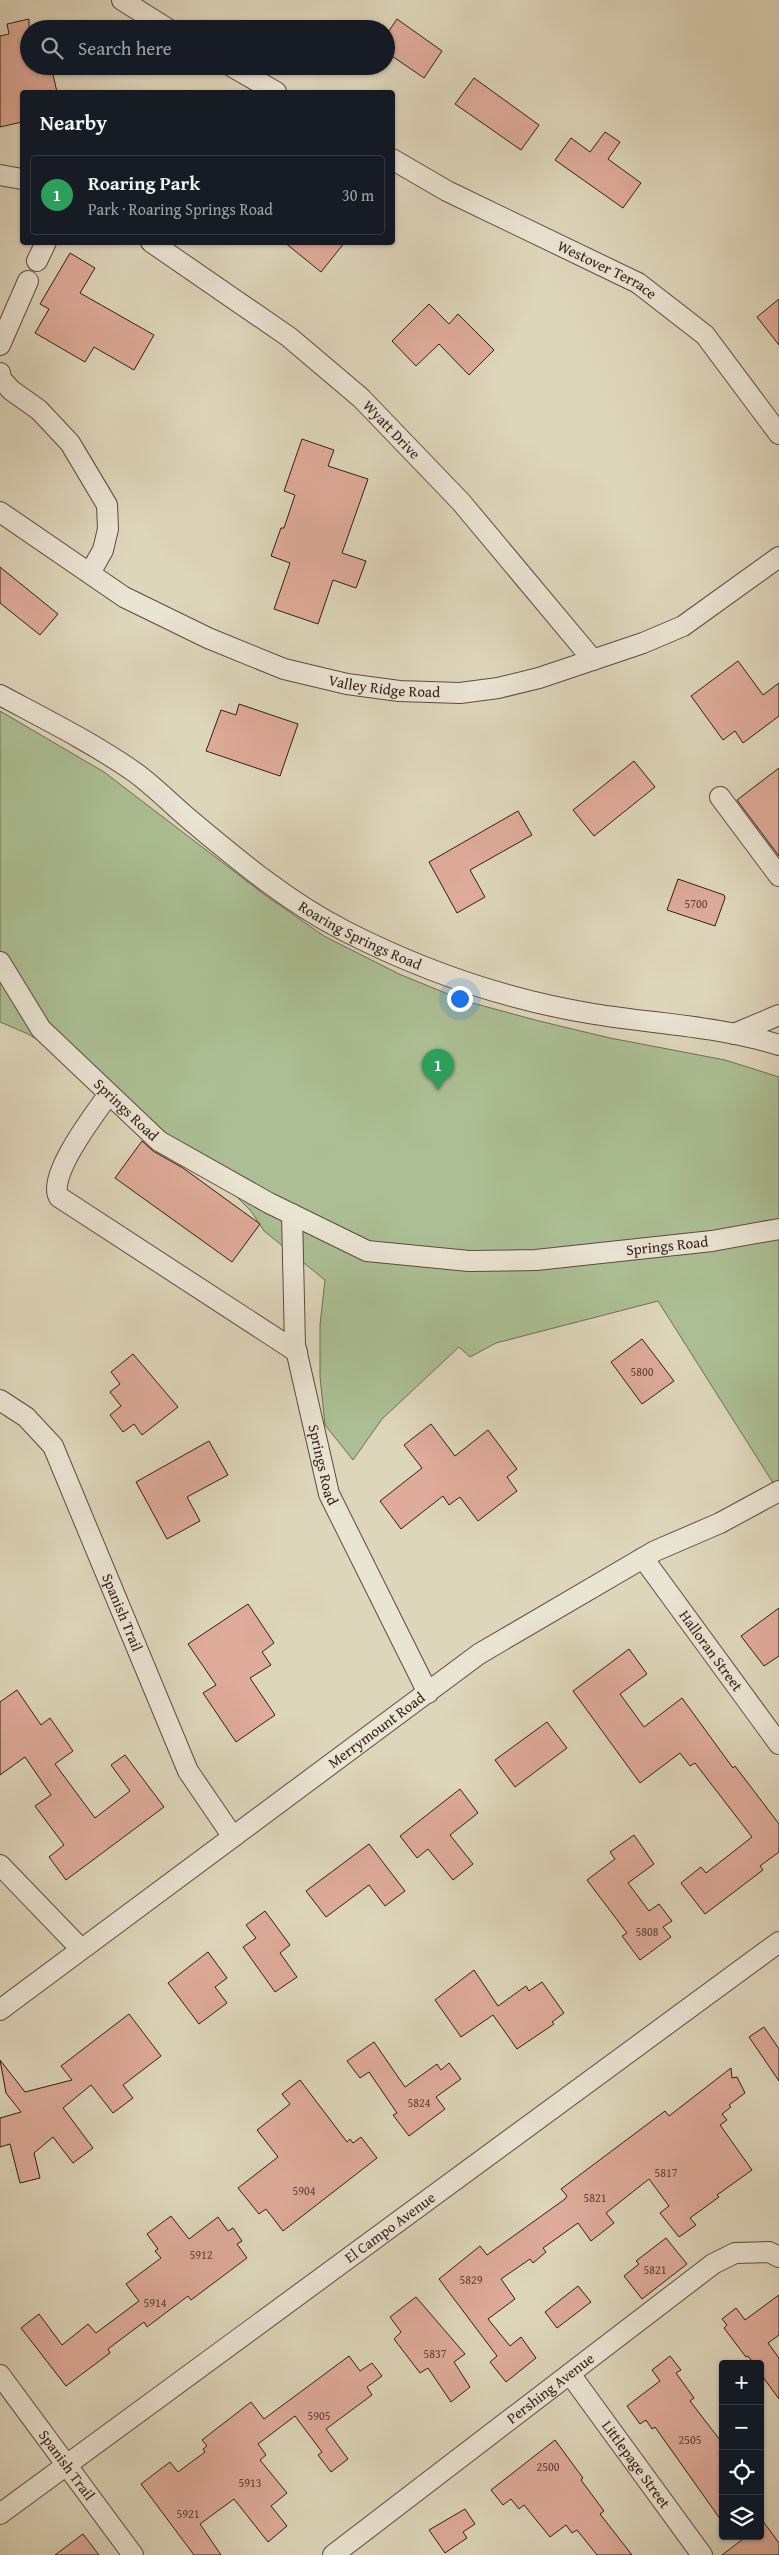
<!DOCTYPE html>
<html lang="en">
<head>
<meta charset="utf-8">
<style>
  :root { --surface:#171b24; --page:#20242c; --text:#f1f3f6; --muted:#9ea1a6; --line:#363941; --accent:#c59692 }
  body { margin:0; font-family:"Gentium Book Plus",serif; background:var(--page); color:var(--text) }
  .controls { position:absolute; right:15px; bottom:15px; display:grid; overflow:hidden; border-radius:5px; box-shadow:0 1px 4px #0004 }
  .controls button { width:45px; height:45px; display:grid; place-items:center; padding:0; border:0; border-bottom:1px solid var(--line); background:var(--surface); color:var(--text); font:25px sans-serif }
  .you { position:absolute; left:459px; top:998px; width:18px; height:18px; margin:-12px; border:4px solid #fff; border-radius:50%; background:#1a73e8; box-shadow:0 0 0 8px #1a73e833 }
  .badge { display:grid; place-items:center; width:32px; height:32px; border-radius:50%; background:var(--accent); color:#fff; font-size:16px; font-weight:700 }
  .pin { position:absolute; translate:-50% -41px; filter:drop-shadow(0 1px 2px #0008) }
  .pin::after { content:''; position:absolute; top:26px; width:18px; height:15px; background:inherit; clip-path:polygon(0 0,100% 0,50% 100%) }
  .list { margin:0; padding:0; list-style:none }
  h2 { display:flex; justify-content:space-between; align-items:center; height:65px; margin:0; padding:0 20px; font-size:21px }
  h2 small { font-size:16px; font-weight:400; color:var(--muted) }
  .list li { display:grid; grid-template-columns:32px 1fr auto; gap:15px; align-items:center; box-sizing:border-box; height:80px; margin:0 10px 10px; padding:0 10px; border:1px solid var(--line); border-radius:5px }
  .list b { display:block; font-size:19px; white-space:nowrap }
  .list p { margin:0; font-size:16px; white-space:nowrap; color:var(--muted) }
  .list em { font-size:16px; font-style:normal; color:var(--muted) }
  .icon { flex:none; width:28px; height:28px; fill:none; stroke:currentColor; stroke-width:2; stroke-linecap:round; stroke-linejoin:round }
  .map { position:relative; flex:none; width:779px; height:2555px; overflow:hidden }
  .search { position:absolute; background:var(--surface); box-shadow:0 1px 4px #0004; left:20px; top:20px; width:375px; height:55px; display:flex; align-items:center; gap:12px; box-sizing:border-box; padding:0 18px; border-radius:28px; color:var(--muted); font-size:19px }
  .panel { position:absolute; background:var(--surface); box-shadow:0 1px 4px #0004; left:20px; top:90px; width:375px; height:155px; border-radius:5px }
  .map>svg:first-child { display:block }
  .green { fill:#acbf94; stroke:#6f6e54 }
  .building { fill:#dfab9a; stroke:#321d14 }
  .lines { fill:none; stroke-linecap:round; stroke-linejoin:round }
  .minor-casing { stroke:#5d4b3e; stroke-width:22 }
  .minor { stroke:#eae4d3; stroke-width:20 }
  .labels { text-anchor:middle; stroke-width:4; stroke-linejoin:round; paint-order:stroke }
  .number-label { font-size:12px; fill:#5d4036 }
  .street-label { font-size:15px; fill:#321d14; stroke:#eae4d3 }
</style>
</head>
<body>
<div class="map">
<svg width="779" height="2555" viewBox="0 0 779 2555">
  <rect width="100%" height="100%" fill="#ded6bb"/>
  <filter id="stains"><feTurbulence type="fractalNoise" baseFrequency=".004" numOctaves="4"/><feColorMatrix values="0 0 0 0 .2 0 0 0 0 .09 0 0 0 0 .02 0 0 0 .5 -.17"/></filter>
  <radialGradient id="worn" r=".72"><stop offset=".6" stop-color="#630" stop-opacity="0"/><stop offset="1" stop-color="#630" stop-opacity=".3"/></radialGradient>
  <!-- green -->
  <path class="green" d="M0,711l104,61 161,123 59,41 75,38 66,27 74,20 71,17 115,22 54,17v406l-4,3 -117,-185 -162,42 -26,14 -11,-10 -77,72 -29,41 -28,-35 -5,-48v-52l5,-45 -61,-49 -13,-20 -27,-27 -167,-132 -29,-18 -28,-12z"/>
  <!-- building -->
  <path class="building" d="M29,19v47h22l6,26h-35v30l-22,5v-91l9,-2 -2,-10z
    M397,19l45,32 -18,27 -38,-26v-17z
    M474,78l65,47 -18,25 -66,-46z
    M605,132l15,10 -12,17 33,24 -18,25 -68,-48 16,-22 19,14z
    M284,242h61l-24,30z
    M70,253l25,15 -15,25 74,42 -20,35 -40,-23 -9,15 -50,-29 14,-24 -9,-5z
    M779,299v46l-22,-28z
    M429,304l20,20 9,-10 36,36 -25,25 -30,-31 -23,22 -24,-25z
    M302,439l32,11 -6,16 40,13 -26,74 24,8 -10,27 -23,-8 -15,44 -44,-15 16,-46 -19,-7 10,-28h3l11,-33 -11,-4z
    M0,567l58,47 -18,21 -40,-32z
    M738,661l25,34 16,-12v33l-36,27 -8,-12 -12,9 -32,-44z
    M239,704l59,20 -18,52 -74,-25 15,-41 15,5z
    M634,761l21,26 -61,49 -21,-26z
    M779,768v88l-42,-56z
    M518,811l14,24 -62,35 15,27 -28,16 -28,-51z
    M678,879l46,16 1,3 -10,28 -48,-16z
    M142,1141l11,10 30,17 77,56 -28,38 -117,-84z
    M642,1339l32,42 -32,23 -31,-42z
    M133,1354l45,53 -36,28 -8,-11 -11,8 -13,-17 11,-9 -11,-14 10,-8 -9,-12z
    M431,1424l24,32 33,-26 29,39 -10,8 10,14 -39,30 -18,-24 -11,8 -6,-9 -42,33 -21,-28 42,-33 -18,-23z
    M209,1441l19,34 -41,22 13,24 -33,18 -31,-57z
    M248,1604l26,39 -12,9 9,13 -21,13 25,37 -39,27 -33,-49 13,-8 -28,-41z
    M779,1608v48l-15,10 -23,-30z
    M629,1649l18,25 -27,20 24,33 38,-29 51,70 2,-2 44,58v28l-19,14 3,4 -58,44 -24,-31 20,-16 5,6 46,-36 -57,-74 -5,3 -10,-13 -40,30 -67,-92z
    M17,1690l24,35 9,-7 23,33 -18,13 40,54 35,-27 -19,-26 14,-10 39,52 -98,73 -17,-23 15,-12 -29,-39 16,-11 -26,-38 -25,18v-73z
    M547,1722l20,26 -52,39 -20,-27z
    M460,1789l18,24 -28,22 23,29 -20,16 -25,-31 -11,9 -17,-22z
    M634,1835l20,29 -26,19 21,28 10,-7 13,17 -9,6 8,10 -31,23 -18,-24 5,-3 -40,-53 28,-21 -5,-7z
    M369,1844l36,47 -20,15 -16,-21 -43,32 -20,-26z
    M265,1911l25,34 -10,8 17,24 -22,15 -32,-45 13,-9 -10,-13z
    M208,1952l19,26 -12,9 12,16 -28,21 -31,-41z
    M474,1970l24,36 28,-20 3,5 13,-9 22,31 -12,9 2,2 -37,25 -24,-34 -32,22 -26,-37z
    M129,2014l32,42 -38,29 10,13 -20,15 -22,-28 -28,23 30,40 -20,15 -20,-26 -19,16 6,25 -20,5 -10,-39 -10,3v-29l21,-6 -15,-19 -6,-33 25,32 47,-12 -11,-14z
    M764,2027l15,22v32l-30,-44z
    M374,2042l31,45 32,-23 4,6 8,-7 12,16 -25,18 9,12 -36,27 -16,-21 4,-2 -28,-41 -9,6 -13,-17z
    M731,2068l1,10 5,-1 8,16 -16,12 2,2 -9,7 5,6 -7,5 32,45 -35,25 2,2 -29,21 6,7 -17,12 -19,-24 9,-7 -20,-27 -43,34 8,10 -23,18 -13,-18 -35,25 3,4 -13,11 -3,-4 -29,20 14,20 -27,20 22,27 11,-9 15,21 -30,24 -16,-20 7,-6 -58,-77 41,-33 7,9 78,-56 2,-3 -6,-7 104,-78 4,5z
    M300,2080l47,62 3,-3 3,4 8,-6 16,21 -94,73 -17,-22 -7,5 -21,-26 40,-31 -21,-27 33,-26 -8,-10z
    M171,2216l18,23 29,-22 10,14 5,-3 9,13 -5,3 10,14 -56,42 -3,-4 -41,31 -3,-5 -36,27 2,4 -44,33 -45,-58 18,-14 23,31 26,-21 8,9 43,-32 -13,-17 35,-26 -6,-7 3,-2 -11,-15z
    M666,2238l21,26 -45,35 -18,-23 15,-12 -3,-3z
    M578,2286l13,16 -34,26 -12,-16z
    M779,2295v40l-11,8 11,15v41l-19,-26v-9h-6l-6,-8 -2,1 -22,-29 3,-3 -5,-6 14,-11 9,12z
    M416,2297l49,57 -11,8 16,25 -19,15 -23,-34 -8,5 -26,-34 7,-7 -11,-15z
    M349,2356l11,15 12,-8 10,13 -15,11 5,8 -46,34 22,30 -17,13 -13,-17 4,-3 -27,-36 -37,28 8,11 -6,5 27,33 -16,13 16,20 -19,16 -34,-43 -34,25 21,31h-27l-53,-71 29,-22 8,10 27,-20 -2,-3 4,-3 -5,-6 49,-38 13,17z
    M670,2356l11,14 -5,3 18,25 -4,3 33,43v79l-68,-96 -3,2 -6,-9 -6,4 -13,-18 33,-25 -8,-11z
    M555,2440l28,38 -2,2 23,31 -4,3 32,41h-35l-20,-25 -5,3 -6,-8 -16,12 -26,-32 -5,4 -8,-10 -8,6 -12,-15z
    M465,2509l10,15 -12,8 4,6 -22,15 -16,-23z
    M760,2517l19,26v12h-57l25,-19h13z
    M83,2534l16,21h-44z"/>
  <g class="lines">
    <!-- minor casing -->
    <g class="minor-casing">
      <g id="minor">
        <path d="M122,0l46,29"/>
        <path d="M231,66l45,26"/>
        <path id="s1" d="M392,159l55,32 191,92 67,52 74,99"/>
        <path d="M0,175l22,4"/>
        <path id="s2" d="M151,242l138,95 72,61 100,104 132,158"/>
        <path d="M37,261l9,-19"/>
        <path d="M0,345l28,-64"/>
        <path d="M0,373l1,6 10,11 28,20 31,33 37,62 1,24 -5,21 -13,23"/>
        <path id="s3" d="M0,512l124,85 84,41 76,31 63,15 52,7 61,2 38,-5 41,-10 104,-35 40,-17 96,-69"/>
        <path id="s4" d="M0,695c45,24 91,47 133,76 20,14 38,33 56,48 50,42 99,83 156,112 78,40 163,69 249,83 61,10 125,12 185,31"/>
        <path d="M720,797l59,79"/>
        <path id="s5" d="M0,962l41,67 118,112 110,62 98,48 102,10 67,-1 176,-19 67,-12"/>
        <path d="M734,1034l45,-19"/>
        <path d="M109,1094c-13,18 -63,83 -50,103l238,155"/>
        <path id="s6" d="M292,1214l3,131 34,149 99,199"/>
        <path id="s7" d="M0,1400l26,17 27,29 135,325 45,66"/>
        <path id="s8" d="M643,1558l136,186"/>
        <path d="M0,1865l81,84"/>
        <path id="s9" d="M0,2010l479,-356 176,-103 65,-28 59,-32"/>
        <path id="s10" d="M570,2374l132,181"/>
        <path id="s11" d="M0,2375l133,180"/>
        <path id="s12" d="M0,2514l779,-572"/>
        <path id="s13" d="M333,2555l380,-291 22,-11 34,-1 10,5"/>
      </g>
    </g>
    <!-- minor -->
    <use href="#minor" class="minor"/>
  </g>
  <g class="labels">
    <!-- number labels -->
    <g class="number-label">
      <text x="696" y="908">5700</text>
      <text x="642" y="1376">5800</text>
      <text x="647" y="1936">5808</text>
      <text x="419" y="2107">5824</text>
      <text x="666" y="2177">5817</text>
      <text x="304" y="2195">5904</text>
      <text x="595" y="2202">5821</text>
      <text x="201" y="2259">5912</text>
      <text x="655" y="2274">5821</text>
      <text x="471" y="2284">5829</text>
      <text x="155" y="2307">5914</text>
      <text x="435" y="2358">5837</text>
      <text x="319" y="2420">5905</text>
      <text x="690" y="2444">2505</text>
      <text x="548" y="2471">2500</text>
      <text x="250" y="2487">5913</text>
      <text x="188" y="2518">5921</text>
    </g>
    <!-- street labels -->
    <g class="street-label">
      <text dy="5" stroke="none"><textPath href="#s1" startOffset="242">Westover Terrace</textPath></text>
      <text dy="5" stroke="none"><textPath href="#s2" startOffset="306">Wyatt Drive</textPath></text>
      <text dy="5" stroke="none"><textPath href="#s3" startOffset="428">Valley Ridge Road</textPath></text>
      <text dy="5" stroke="none"><textPath href="#s4" startOffset="435">Roaring Springs Road</textPath></text>
      <text dy="5" stroke="none"><textPath href="#s5" startOffset="196">Springs Road</textPath></text>
      <text dy="5" stroke="none"><textPath href="#s5" startOffset="778">Springs Road</textPath></text>
      <text dy="5" stroke="none"><textPath href="#s6" startOffset="254">Springs Road</textPath></text>
      <text dy="5" stroke="none"><textPath href="#s7" startOffset="251">Spanish Trail</textPath></text>
      <text dy="5" stroke="none"><textPath href="#s8" startOffset="115">Halloran Street</textPath></text>
      <text dy="5" stroke="none"><textPath href="#s9" startOffset="469">Merrymount Road</textPath></text>
      <text dy="5" stroke="none"><textPath href="#s12" startOffset="484">El Campo Avenue</textPath></text>
      <text dy="5" stroke="none"><textPath href="#s13" startOffset="274">Pershing Avenue</textPath></text>
      <text dy="5" stroke="none"><textPath href="#s11" startOffset="112">Spanish Trail</textPath></text>
      <text dy="5" stroke="none"><textPath href="#s10" startOffset="112">Littlepage Street</textPath></text>
    </g>
  </g>
  <rect width="100%" height="100%" filter="url(#stains)"/>
  <rect width="100%" height="100%" fill="url(#worn)"/>
</svg>
<div class="controls">
<button>+</button>
<button>−</button>
<button><svg class="icon" aria-label="locate" viewBox="0 0 24 24"><circle cx="12" cy="12" r="6"/><path d="M12 2v4M12 18v4M2 12h4M18 12h4"/></svg></button>
<button><svg class="icon" aria-label="layers" viewBox="0 0 24 24"><path d="M12 4l9 5-9 5-9-5zM3 14l9 5 9-5"/></svg></button>
</div>
<div class="you"></div>
<div class="pin badge" style="left:438px;top:1090px;background:#2e9e5b">1</div>
<div class="search"><svg class="icon" aria-label="search" viewBox="0 0 24 24"><circle cx="10" cy="10" r="6"/><path d="M15 15l6 6"/></svg>Search here</div>
<section class="panel">
<h2>Nearby<small></small></h2>
<ul class="list">
<li><span class="badge" style="background:#2e9e5b">1</span><div><b>Roaring Park</b><p>Park · Roaring Springs Road</p></div><em>30 m</em></li>
</ul>
</section>
</div>
</body>
</html>
